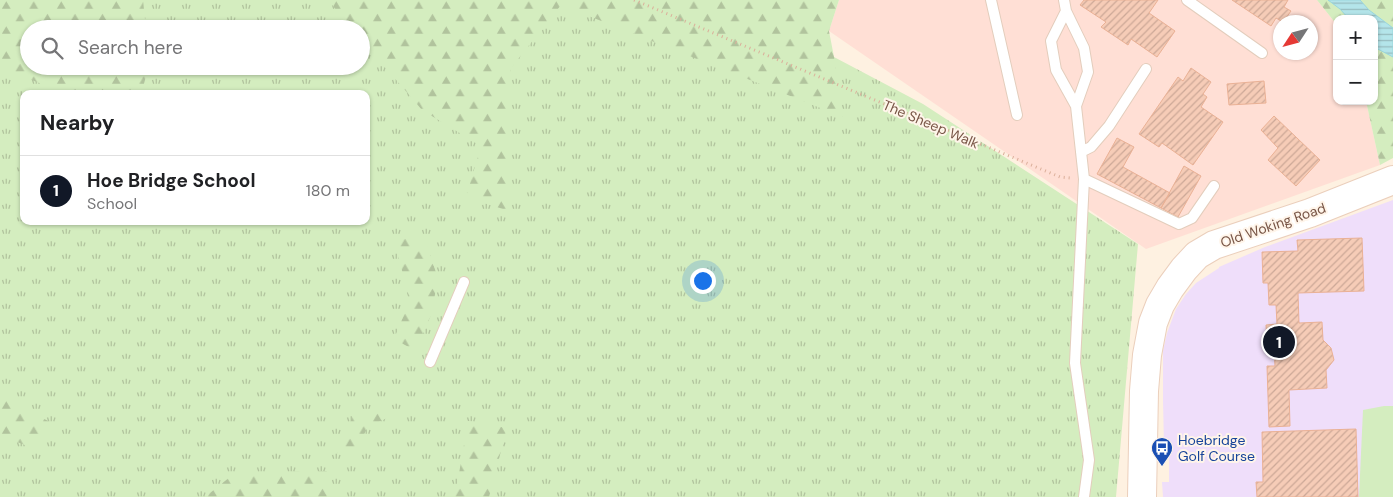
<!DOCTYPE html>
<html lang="en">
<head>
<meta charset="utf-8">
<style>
  :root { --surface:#fff; --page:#f6f6f6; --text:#202124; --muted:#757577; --line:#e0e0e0; --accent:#111827 }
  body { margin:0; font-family:"DM Sans",sans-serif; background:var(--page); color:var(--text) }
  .controls { position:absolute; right:15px; top:15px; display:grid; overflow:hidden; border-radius:10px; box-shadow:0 1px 4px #0004 }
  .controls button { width:45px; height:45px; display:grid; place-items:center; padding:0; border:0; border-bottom:1px solid var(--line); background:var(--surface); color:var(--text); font:25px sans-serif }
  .compass { position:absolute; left:1273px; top:15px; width:45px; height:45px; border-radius:50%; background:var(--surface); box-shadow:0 1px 4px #0004; rotate:234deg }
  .you { position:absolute; left:702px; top:280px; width:18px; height:18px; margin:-12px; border:4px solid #fff; border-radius:50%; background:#1a73e8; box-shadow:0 0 0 8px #1a73e833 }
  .badge { display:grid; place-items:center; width:32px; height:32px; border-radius:50%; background:var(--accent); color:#fff; font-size:16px; font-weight:700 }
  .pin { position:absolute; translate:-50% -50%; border:2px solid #fff; box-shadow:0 1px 5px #0006 }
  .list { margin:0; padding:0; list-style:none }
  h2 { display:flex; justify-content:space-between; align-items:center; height:65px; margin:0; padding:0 20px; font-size:21px }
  h2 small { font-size:16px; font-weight:400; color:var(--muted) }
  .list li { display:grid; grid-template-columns:32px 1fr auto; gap:15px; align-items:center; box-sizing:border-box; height:70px; padding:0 20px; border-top:1px solid var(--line) }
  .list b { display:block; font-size:19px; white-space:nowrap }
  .list p { margin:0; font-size:16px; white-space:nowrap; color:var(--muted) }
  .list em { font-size:16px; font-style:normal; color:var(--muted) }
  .icon { flex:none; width:28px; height:28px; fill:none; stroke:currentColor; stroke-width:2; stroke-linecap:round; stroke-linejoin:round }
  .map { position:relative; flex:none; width:1393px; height:497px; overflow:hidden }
  .search { position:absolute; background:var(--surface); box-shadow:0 1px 4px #0004; left:20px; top:20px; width:350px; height:55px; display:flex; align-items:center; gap:12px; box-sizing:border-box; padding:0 18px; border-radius:28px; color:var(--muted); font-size:19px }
  .panel { position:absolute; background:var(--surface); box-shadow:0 1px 4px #0004; left:20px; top:90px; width:350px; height:135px; border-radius:10px }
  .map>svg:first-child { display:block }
  .commercial { fill:#ffdfd5; fill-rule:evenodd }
  .education { fill:#efdefa }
  .grass { fill:url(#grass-tufts); fill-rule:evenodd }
  .forest { fill:url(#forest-firs) }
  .garden { fill:#d4edbf }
  .water { fill:url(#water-rules); stroke:#99d6dc }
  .building { fill:url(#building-hatch); stroke:#eab195 }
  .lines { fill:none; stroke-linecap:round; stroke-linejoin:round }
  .lane-casing { stroke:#e3cdbc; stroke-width:12 }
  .secondary-casing { stroke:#ebcfbc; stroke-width:30 }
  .path { stroke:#dbaf9a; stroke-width:3; stroke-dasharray:1 4; stroke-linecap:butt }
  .lane { stroke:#fff; stroke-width:10 }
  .secondary { stroke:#fff; stroke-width:28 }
  .labels { text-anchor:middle; stroke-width:4; stroke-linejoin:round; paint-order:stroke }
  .street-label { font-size:14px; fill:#785546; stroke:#fff5ea }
  .transit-label { font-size:14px; fill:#164399; stroke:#fff5ea; text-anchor:start }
</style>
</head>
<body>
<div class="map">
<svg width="1393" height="497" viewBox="0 0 1393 497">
  <defs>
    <pattern id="grass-tufts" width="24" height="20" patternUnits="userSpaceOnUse" patternTransform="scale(1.25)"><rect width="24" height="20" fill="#d4edbf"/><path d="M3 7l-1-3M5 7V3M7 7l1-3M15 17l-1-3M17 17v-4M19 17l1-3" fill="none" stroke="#b1c39d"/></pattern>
    <pattern id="forest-firs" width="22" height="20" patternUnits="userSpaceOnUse" patternTransform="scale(1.25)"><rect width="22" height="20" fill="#d4edbf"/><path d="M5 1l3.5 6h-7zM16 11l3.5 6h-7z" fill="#b1c39d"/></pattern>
    <pattern id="water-rules" width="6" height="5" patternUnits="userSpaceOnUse" patternTransform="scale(1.25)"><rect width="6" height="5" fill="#b4e5ea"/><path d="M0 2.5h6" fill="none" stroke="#97bcbf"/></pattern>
    <pattern id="building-hatch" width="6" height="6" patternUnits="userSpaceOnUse" patternTransform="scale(1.25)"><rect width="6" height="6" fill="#f6ccb7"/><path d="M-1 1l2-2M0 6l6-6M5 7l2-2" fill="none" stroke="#cca897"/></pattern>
  </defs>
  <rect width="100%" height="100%" fill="#fef1e1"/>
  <!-- commercial -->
  <path class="commercial" d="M839,0h478l20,25v76h29l14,64 -234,84 -317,-218zM1280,22h30v30h-30z"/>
  <!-- education -->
  <path class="education" d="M1393,200v297h-230l-1,-15h7v-25l-1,-7 -4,-5 -1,-44v-50l4,-18 9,-24 10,-15 10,-11 23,-15v-1l46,-20z"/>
  <!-- grass -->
  <path class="grass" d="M0,0h738l96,57 89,47 215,140 -22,253h-1116zM29,29h332v37h-332zM24,94h342v127h-342z"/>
  <!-- forest -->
  <path class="forest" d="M2,0h141l3,29h-117v37h120l-8,28h-72l-67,-25z
    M328,0h511l-10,31 5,26 9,60 -282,-112 -50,63 -5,142 -40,-13 15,-51 -59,-36 -61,-71v-10h-9z
    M1317,0h76v158l-13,7 -14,-64h8v-82h-37v6z
    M424,235l14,44 -7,36 -15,36 -22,-12 16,-39 -16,-59z
    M0,396l52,27 -15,27 -37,-15z
    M383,406l4,12 -19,9 -16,29 -15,-3 16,-37z
    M468,421l39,7 -18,69h-34z
    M332,471l-3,26h-124l30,-24z"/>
  <!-- garden -->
  <path class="garden" d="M1384,406h9v91h-34l4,-87z"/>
  <!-- water -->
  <path class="water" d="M1328,0h32l9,10 24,18v29l-19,-10v-28h-25l-9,-10z"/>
  <!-- building -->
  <path class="building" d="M1084,0h74l-9,13 26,18 -18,26 -26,-18 -3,6 -27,-18 5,-5 -26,-17z
    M1232,0h56l-4,7 7,4 -8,11 -7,-4 -5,8z
    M1191,68l20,14 -8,12 4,3 -6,10 22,15 -30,43 -31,-22 -3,4 -20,-13 39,-57 5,4z
    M1264,81l2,22 -37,2 -2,-21z
    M1274,116l46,44 -24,26 -28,-26 10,-12 -17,-18z
    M1117,138l17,9 -11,20 47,26 -9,15 -64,-34z
    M1184,166l17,10 -23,41 -17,-9z
    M1362,238l2,53 -66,2 1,30 23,-1 1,18 8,8 3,12 -8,10 1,18 -38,2 1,36 -21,1 -2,-61h8l-1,-21h-7l-1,-20 11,-1 -1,-19h-7l-1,-22h-5l-1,-31 36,-1 -1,-11z
    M1356,429l2,68h-101l-1,-15h7l-1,-50z"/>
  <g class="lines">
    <!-- lane casing -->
    <g class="lane-casing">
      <path id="lane" d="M991,0l26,115
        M1064,0l2,11 18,37 4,24 -12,34
        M1187,0l75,53
        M1066,11l-15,30 5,29 20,36 8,73 -9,184 14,97 -5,37
        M1081,152l10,-5 18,-21 37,-57
        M1084,179l95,45 13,-6 22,-32
        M430,362l34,-80"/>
    </g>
    <!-- secondary casing -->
    <g class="secondary-casing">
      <path id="secondary" d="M1142,497l2,-106 3,-36 6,-32 7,-18 10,-17 14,-19 13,-14 17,-10 96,-32 83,-33"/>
    </g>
    <!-- path -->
    <path class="path" d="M634,0l426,177 10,1"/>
    <!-- lane -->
    <use href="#lane" class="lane"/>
    <!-- secondary -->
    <use href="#secondary" class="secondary"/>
  </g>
  <!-- icons -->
  <defs>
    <g id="bus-pin" transform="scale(1.125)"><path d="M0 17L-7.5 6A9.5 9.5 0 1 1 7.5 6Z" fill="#1a4fb4" stroke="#fff5ea"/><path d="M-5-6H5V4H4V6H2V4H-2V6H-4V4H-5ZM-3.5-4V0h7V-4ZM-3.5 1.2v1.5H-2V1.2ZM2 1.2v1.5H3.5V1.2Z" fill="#fff"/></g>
  </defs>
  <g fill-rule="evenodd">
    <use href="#bus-pin" x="1162" y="448"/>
  </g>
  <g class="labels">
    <!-- street labels -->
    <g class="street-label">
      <text transform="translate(931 124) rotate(23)" y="5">The Sheep Walk</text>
      <text transform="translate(1273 225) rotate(-19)" y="5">Old Woking Road</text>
    </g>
    <!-- transit labels -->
    <g class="transit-label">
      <text x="1178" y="445">Hoebridge<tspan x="1178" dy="16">Golf Course</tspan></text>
    </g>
  </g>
</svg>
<div class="controls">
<button>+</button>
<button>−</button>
</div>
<svg class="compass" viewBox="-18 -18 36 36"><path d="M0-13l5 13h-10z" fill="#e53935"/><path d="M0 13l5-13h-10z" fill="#757577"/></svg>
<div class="you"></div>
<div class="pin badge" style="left:1279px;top:342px">1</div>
<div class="search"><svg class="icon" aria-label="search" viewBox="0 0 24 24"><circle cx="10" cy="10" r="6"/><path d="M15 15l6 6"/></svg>Search here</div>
<section class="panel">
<h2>Nearby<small></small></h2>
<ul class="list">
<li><span class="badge">1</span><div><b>Hoe Bridge School</b><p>School</p></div><em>180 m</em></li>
</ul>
</section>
</div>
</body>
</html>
